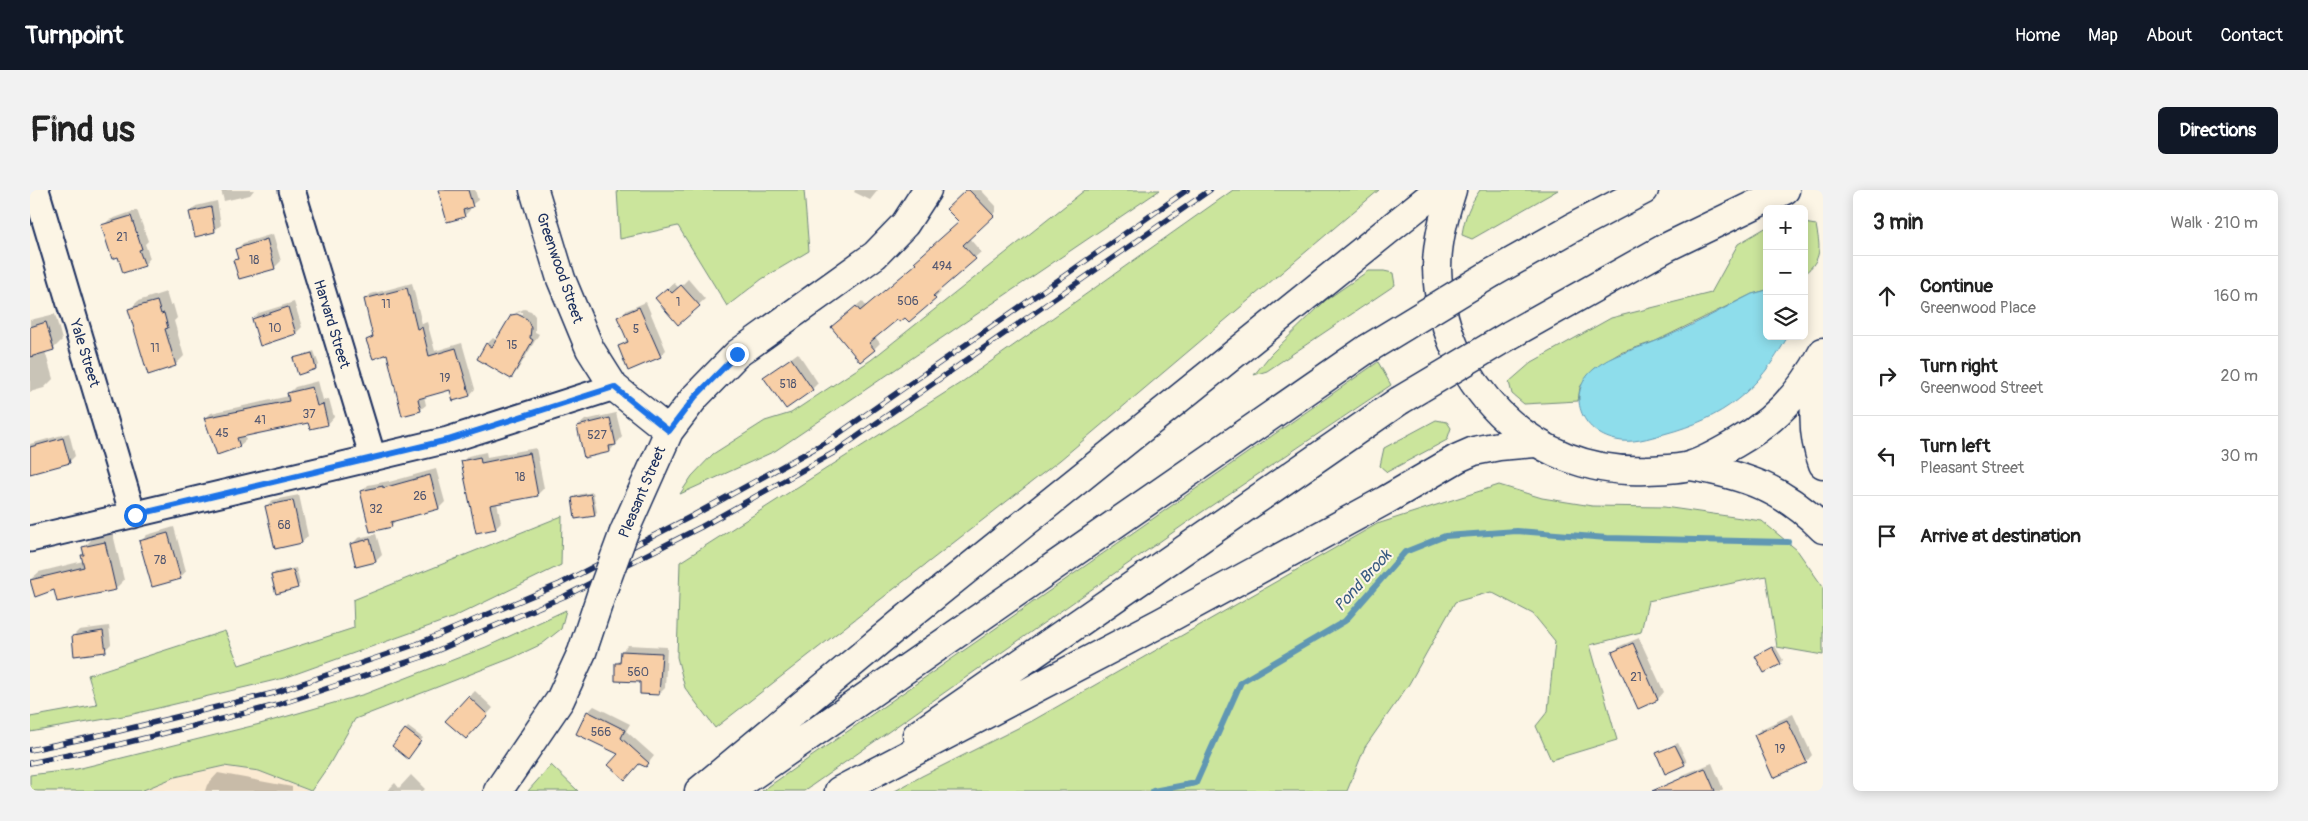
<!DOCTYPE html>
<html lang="en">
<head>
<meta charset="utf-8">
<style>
  :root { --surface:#fff; --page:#f2f2f2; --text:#222; --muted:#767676; --line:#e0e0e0; --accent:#111827 }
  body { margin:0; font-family:Pangolin,sans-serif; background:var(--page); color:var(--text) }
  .controls { position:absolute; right:15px; top:15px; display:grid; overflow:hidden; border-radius:8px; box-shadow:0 2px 12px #0003 }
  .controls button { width:45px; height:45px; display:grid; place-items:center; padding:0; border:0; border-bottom:1px solid var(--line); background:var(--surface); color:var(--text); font:25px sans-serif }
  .stop { position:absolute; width:15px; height:15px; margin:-11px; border:4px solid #1a73e8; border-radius:50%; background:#fff }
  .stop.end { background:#1a73e8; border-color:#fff; box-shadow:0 1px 5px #0008 }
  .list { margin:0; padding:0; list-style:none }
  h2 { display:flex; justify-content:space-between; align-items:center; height:65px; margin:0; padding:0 20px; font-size:21px }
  h2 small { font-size:16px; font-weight:400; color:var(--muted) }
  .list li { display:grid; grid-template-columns:32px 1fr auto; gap:15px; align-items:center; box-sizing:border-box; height:80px; padding:0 20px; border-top:1px solid var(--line) }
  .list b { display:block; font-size:19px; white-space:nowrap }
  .list p { margin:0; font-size:16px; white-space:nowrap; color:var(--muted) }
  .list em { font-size:16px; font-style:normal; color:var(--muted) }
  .icon { flex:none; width:28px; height:28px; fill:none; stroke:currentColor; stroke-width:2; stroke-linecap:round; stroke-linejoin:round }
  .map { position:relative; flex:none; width:1793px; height:601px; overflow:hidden; border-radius:8px }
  header { display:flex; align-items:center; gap:30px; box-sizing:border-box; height:70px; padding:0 25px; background:var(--accent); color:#fff }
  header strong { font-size:24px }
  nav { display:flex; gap:28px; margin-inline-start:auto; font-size:18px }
  .intro { display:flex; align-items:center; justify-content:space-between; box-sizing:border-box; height:120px; padding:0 30px }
  h1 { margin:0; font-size:35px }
  .button { padding:12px 22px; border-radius:8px; background:var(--accent); color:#fff; font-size:18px; font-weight:700 }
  main { display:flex; gap:30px; padding:0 30px }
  aside { flex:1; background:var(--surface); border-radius:8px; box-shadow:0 2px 12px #0003 }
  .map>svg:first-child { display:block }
  .built { fill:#fbead2 }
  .green { fill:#cbe59c; stroke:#738a7d }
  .water { fill:#8eddeb; stroke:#6097b3 }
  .shadow { fill:#0003 }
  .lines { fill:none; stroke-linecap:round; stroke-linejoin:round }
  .stream { stroke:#6097b3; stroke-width:6 }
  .building { fill:#f8cfa7; stroke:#1b2f5e }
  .street-casing { stroke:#1b2f5e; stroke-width:29 }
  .secondary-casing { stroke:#1b2f5e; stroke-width:31 }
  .highway-casing { stroke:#1b2f5e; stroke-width:31 }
  .street { stroke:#fcf5e5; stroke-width:25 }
  .secondary { stroke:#fcf5e5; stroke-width:28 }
  .highway { stroke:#fcf5e5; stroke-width:28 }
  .rail-casing { stroke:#1b2f5e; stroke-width:5.5 }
  .rail { stroke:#fcf5e5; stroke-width:4; stroke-dasharray:11; stroke-linecap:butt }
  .secondary-bridge-casing { stroke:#1b2f5e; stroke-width:31; stroke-linecap:butt }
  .highway-bridge-casing { stroke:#1b2f5e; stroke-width:31; stroke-linecap:butt }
  .secondary-bridge { stroke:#fcf5e5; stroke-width:28 }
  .highway-bridge { stroke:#fcf5e5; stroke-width:28 }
  .route { stroke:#1a73e8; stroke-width:6 }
  .labels { text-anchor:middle; stroke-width:4; stroke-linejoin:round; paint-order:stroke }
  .number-label { font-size:12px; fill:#525770 }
  .street-label { font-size:15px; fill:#1b2f5e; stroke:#fcf5e5 }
  .water-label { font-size:16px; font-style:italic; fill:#385a81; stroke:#fcf5e5 }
</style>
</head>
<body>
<header>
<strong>Turnpoint</strong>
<nav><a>Home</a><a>Map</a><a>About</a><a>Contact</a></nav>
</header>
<div class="intro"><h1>Find us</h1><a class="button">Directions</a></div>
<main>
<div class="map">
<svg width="1793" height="601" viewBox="0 0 1793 601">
  <rect width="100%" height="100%" fill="#fcf5e5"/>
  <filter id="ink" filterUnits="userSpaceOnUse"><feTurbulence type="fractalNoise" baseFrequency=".02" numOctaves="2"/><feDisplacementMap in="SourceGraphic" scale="10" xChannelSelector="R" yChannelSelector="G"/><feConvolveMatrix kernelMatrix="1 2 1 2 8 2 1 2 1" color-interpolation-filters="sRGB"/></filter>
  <g filter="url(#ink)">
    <!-- built -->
    <path class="built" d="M194,576l35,5 49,20h-167l34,-14z"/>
    <!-- green -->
    <path class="green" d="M587,0h187l5,61 -47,28 -35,27 -49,-80 -58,13z
      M1055,0h75l-385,261 -95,43 12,-18 21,-22 52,-33 26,-8 80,-53z
      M1203,0h146l-319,270 -345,268 -30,-40 -8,-31 3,-95 282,-180z
      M1450,0h78l-86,49 -10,-4c2,-17 8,-31 18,-45z
      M1774,33l12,2c4,22 7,34 -12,49z
      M1737,37v63l-15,4 -96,47 -36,12 -26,16 -14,18 -2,14 -54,3 -12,-10 -3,-12 23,-20 79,-44 100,-25 27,-49z
      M1338,81h16l9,2 2,12 -128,86 -13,4 17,-21 55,-54z
      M1348,172l13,23 -189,127 -398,279h-42z
      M1406,230l11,2 4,6 -4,12 -60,32 -7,-6 4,-18z
      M1469,295l43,13 50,8 72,1 98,14 35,29 26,37v68l-46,-8 -11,-71 -118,25 -7,31 -51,13 27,95 -66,20 -15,-34 12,-15 7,-70 -22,-27 -42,-22 -36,10 -46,82 -44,63 -18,44h-452l27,-15 110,-55 345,-197z
      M532,326l-1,49 -109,53 -168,60 -155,37 -99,17v-15l67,-12 -9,-30 137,-44 14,34 115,-37 -1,-28z
      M536,420l-5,19 -19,15 -30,14 -157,61 -26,46 -18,26 -52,-20 -35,-5 -49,11 -34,14h-111v-16l47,-6 183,-45 105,-30 121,-47z
      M521,575l27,26h-50z"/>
    <!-- water -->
    <path class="water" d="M1737,100v46h21c-30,55 -64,82 -124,98 -15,4 -32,10 -48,6 -35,-7 -51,-47 -22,-71 18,-15 41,-19 62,-28 33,-13 64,-31 96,-47z"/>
    <!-- shadow -->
    <path class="shadow" d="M191,0h33l-4,5 -26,6z
      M409,0h36l3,10 -9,7 1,3 -6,6z
      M825,0h23l-8,10 -16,-8z
      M937,0h14l15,16v6l-27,26 12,14 -42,37 2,3 -6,6 -38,20 -22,19 5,6 -6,6 -42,-22 30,-26 4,5 51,-42 43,-42z
      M187,11l4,24 -7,6 -24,-18 6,-7z
      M107,20l11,31 -3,3 5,14 -6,7 -41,-39 6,-6z
      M243,44l8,27 -7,7 -39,-7 4,-4 -2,-8 6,-6z
      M658,89l17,20 -27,24 -15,-31 11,-9 5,5z
      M382,93l10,41 5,-2 8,29 27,-8 13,46 -5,6 -20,-7 -26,8 2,9 -6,5 -32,-58 -20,-12 6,-6 -9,-35 6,-5z
      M136,102l4,13 3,-1 4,14 -3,3 10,35 -9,9 -46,-55 9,-9z
      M264,112l8,25 -6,6 -43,-14 6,-6z
      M616,112l20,48 -6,6 -41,-9 9,-8 -9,-22 6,-6z
      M494,119l7,2 4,5v16l4,2 -22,37 -7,7 -23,-34 6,-6 5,3 15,-25 10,-2v-2l-8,1z
      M25,124l7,26 -9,9 -8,2 8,28 -9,9 -14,4v-72z
      M284,161l5,14 -3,3 -22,-9z
      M768,163l20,30 -6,6 -47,-12z
      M288,191l5,19 6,-1 5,18 -6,7 -17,4 -2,-7 -65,15 2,4 -7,6 -34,-27 6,-6 78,-17v-3l6,-6z
      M586,223l6,24 -12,14 -32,-25 7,-6z
      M39,243l6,23 -6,6 -39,11v-29z
      M506,258l8,40 -7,7 -40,8 4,19 -6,6 -33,-66 6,-6 18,-4 1,5z
      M406,279l9,33 -6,6 -42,11 -6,7 -29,-34 6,-7 21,-4v1z
      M563,302l4,20 -3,3 -21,-17 3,-3z
      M269,305l9,41 -6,6 -27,6 -9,-42 7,-6z
      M144,337l12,44 -6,7 -39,-37 6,-6z
      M83,344l11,46 -9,9 -60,-1 -25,-8 9,-8 44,-11v-13l9,-9z
      M346,344l6,21 -6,6 -24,-17 6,-6z
      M266,378l4,16 -3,3 -24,-12 2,-3z
      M79,436l2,18 -6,6 -32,-14 6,-6z
      M1609,448l25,54 -6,7 -20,8 -24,-54 6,-7z
      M598,455l39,2 -2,41 -6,6 -42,-31 5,-5v-7z
      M1745,456l8,14 -3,3 -21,-9z
      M445,501l18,17 -21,24 -3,-35z
      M564,516l36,18 -4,7 28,25 -8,10 -26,-13 -32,-41z
      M1763,524l19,41 -6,7 -51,-27 6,-6z
      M378,537l15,11 -12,16 -18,-8z
      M1648,553l9,19 -3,2 -27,-10z
      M1682,573l11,26 -2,2h-38l-4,-11 6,-6z
      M188,583l74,14v4h-87l2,-6z
      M381,585l14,14 -2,2h-36l8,-8 4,5z"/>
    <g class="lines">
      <!-- stream -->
      <path class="stream" d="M1123,601l43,-8 45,-101 104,-61 60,-69 40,-16 72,-5 90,7 181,4"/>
    </g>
    <!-- building -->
    <path class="building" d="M408,0h30l5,17 -10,3 2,7 -18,5z
      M936,0h3l25,26 -31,29 13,14 -43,37 3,3 -27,23 -4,-4 -5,4 -3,-2 -28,23 6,7 -15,12 -29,-35 25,-21 4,5 56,-47 -2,-2 45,-40 -13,-13z
      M181,17l4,25 -20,5 -6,-25z
      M101,26l11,33 -3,1 6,16 -22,7 -5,-16 -6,2 -11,-34z
      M237,49l8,30 -36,10 -6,-19 5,-1 -3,-10z
      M651,95l19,21 -22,19 -23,-27 12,-10 5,5z
      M377,98l10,41 5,-2 7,29 27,-8 14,48 -17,5 -3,-11 -32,9 3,12 -19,5 -15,-62 -14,5 -7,-19 7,-3 -9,-38z
      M127,111l4,13 3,-1 4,15 -3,1 11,37 -28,9 -20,-66z
      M258,117l8,27 -36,12 -8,-27z
      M609,117l22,50 -33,14 -10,-25 10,-4 -11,-25z
      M487,124l10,5 4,9 -1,10 3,2 -22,39 -34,-20 9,-16 6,4 19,-32z
      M16,132l8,28 -24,7v-30z
      M282,163l4,16 -18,6 -5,-17z
      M761,168l22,32 -27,19 -23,-32z
      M282,197l5,19 6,-2 5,21 -18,4 -2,-6 -71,15 3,9 -23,8 -13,-37 85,-17 -2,-8z
      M580,228l6,27 -7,1 1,6 -26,6 -7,-32z
      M33,248l7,25 -40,11v-27z
      M500,263l8,43 -48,9 6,24 -20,4 -15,-72 19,-4 1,6z
      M400,285l9,34 -48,13 1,5 -22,5 -10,-41 23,-5v2z
      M561,304l4,22 -20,3 -3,-21z
      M263,310l9,43 -27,6 -10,-43z
      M138,343l13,46 -29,8 -13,-46z
      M340,349l6,23 -20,5 -6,-23z
      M75,352l11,48 -59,12 -3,-12 -19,7 -5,-17 54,-13 -3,-12h3l-2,-8z
      M263,380l5,18 -22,6 -5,-19z
      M73,441l3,21 -32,4 -2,-20z
      M1603,453l25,57 -20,9 -26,-57z
      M1742,457l9,17 -17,9 -9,-17z
      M591,461l41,2 -3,42 -19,-1v-12l-25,-1v-18h5z
      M438,506l20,19 -22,24 -21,-18z
      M557,521l38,19 -4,8 28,25 -3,4 -7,-3 -14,16 -17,-15 10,-11 -42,-20z
      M1757,530l20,43 -34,15 -19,-43z
      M375,539l16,12 -13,18 -16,-13z
      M1645,555l10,20 -20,9 -9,-21z
      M1675,578l10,23h-63z"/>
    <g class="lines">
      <!-- street casing -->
      <g class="street-casing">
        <path id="street" d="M6,0l97,325
          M262,0l81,268
          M0,349l418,-99 166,-53"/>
      </g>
      <!-- secondary casing -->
      <g class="secondary-casing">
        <path id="secondary" d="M504,0l27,89 29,70 24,38 55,44
          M1422,0c-8,25 -15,51 -15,78 3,112 94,208 210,202 13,-1 32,0 45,-5 15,-5 30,-14 44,-22 37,-21 67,-52 87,-91
          M1791,174c-7,34 -11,67 2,100
          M1660,276c54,9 94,23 133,63
          M594,342l45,-101 26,-34 42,-43 138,-99 30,-31 22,-34
          M468,601l62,-91 22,-48 20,-60"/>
      </g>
      <!-- highway casing -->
      <g class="highway-casing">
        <path id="highway" d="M1462,83l80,-45 72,-38
          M1480,145l157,-88 118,-57
          M887,545l482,-334
          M669,601l215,-179 524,-422
          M700,601l637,-442
          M809,601l321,-168 226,-123 72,-42 16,-7 25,-5 36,-3"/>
      </g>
      <!-- street -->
      <use href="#street" class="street"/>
      <!-- secondary -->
      <use href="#secondary" class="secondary"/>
      <!-- highway -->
      <use href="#highway" class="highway"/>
      <!-- rail casing -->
      <g class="rail-casing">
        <path id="rail" d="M0,560l85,-18 159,-39 143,-49 143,-60 134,-69 134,-74 359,-251
          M0,573l87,-18 160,-40 145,-48 143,-61 136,-69 134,-75 375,-262"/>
      </g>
      <!-- rail -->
      <use href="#rail" class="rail"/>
      <!-- secondary-bridge casing -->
      <g class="secondary-bridge-casing">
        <path id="secondary-bridge" d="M572,402l22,-60"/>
      </g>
      <!-- highway-bridge casing -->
      <g class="highway-bridge-casing">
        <path id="highway-bridge" d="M1337,159l125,-76
          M1369,211l111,-66"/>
      </g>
      <!-- secondary-bridge -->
      <use href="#secondary-bridge" class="secondary-bridge"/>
      <!-- highway-bridge -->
      <use href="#highway-bridge" class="highway-bridge"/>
    </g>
  </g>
  <g class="lines" filter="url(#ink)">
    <!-- route -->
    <path class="route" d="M105,325l313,-75 166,-53 55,44 26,-34 42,-43"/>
  </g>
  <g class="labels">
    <!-- number labels -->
    <g class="number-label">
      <text x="92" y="51">21</text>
      <text x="224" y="74">18</text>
      <text x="912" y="80">494</text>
      <text x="878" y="115">506</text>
      <text x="648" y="116">1</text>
      <text x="356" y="118">11</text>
      <text x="245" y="142">10</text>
      <text x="606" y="143">5</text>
      <text x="482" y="159">15</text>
      <text x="125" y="162">11</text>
      <text x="415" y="192">19</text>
      <text x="758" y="198">518</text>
      <text x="279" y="228">37</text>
      <text x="230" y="234">41</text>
      <text x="192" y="247">45</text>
      <text x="567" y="249">527</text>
      <text x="490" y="291">18</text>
      <text x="390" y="310">26</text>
      <text x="346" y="323">32</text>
      <text x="254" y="339">68</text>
      <text x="130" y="374">78</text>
      <text x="608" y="486">560</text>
      <text x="1606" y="491">21</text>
      <text x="571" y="546">566</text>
      <text x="1750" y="563">19</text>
    </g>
    <!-- street labels -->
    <g class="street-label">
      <text transform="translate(530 78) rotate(71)" y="5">Greenwood Street</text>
      <text transform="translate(302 134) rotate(73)" y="5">Harvard Street</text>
      <text transform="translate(55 163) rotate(73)" y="5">Yale Street</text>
      <text transform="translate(612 302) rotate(-67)" y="5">Pleasant Street</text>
    </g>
    <!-- water labels -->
    <g class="water-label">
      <text transform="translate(1332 390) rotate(-48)" y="6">Pond Brook</text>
    </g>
  </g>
</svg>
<div class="controls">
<button>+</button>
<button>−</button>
<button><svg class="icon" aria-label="layers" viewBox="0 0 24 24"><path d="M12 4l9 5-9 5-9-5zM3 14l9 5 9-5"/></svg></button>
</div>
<div class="stop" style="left:105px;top:325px"></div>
<div class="stop end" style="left:707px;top:164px"></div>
</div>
<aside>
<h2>3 min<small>Walk · 210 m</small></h2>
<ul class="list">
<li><svg class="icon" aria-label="ahead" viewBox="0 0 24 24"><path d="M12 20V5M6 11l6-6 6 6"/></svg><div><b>Continue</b><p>Greenwood Place</p></div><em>160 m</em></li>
<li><svg class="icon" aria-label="right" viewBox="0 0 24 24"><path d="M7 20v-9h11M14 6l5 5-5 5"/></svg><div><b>Turn right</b><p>Greenwood Street</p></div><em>20 m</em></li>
<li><svg class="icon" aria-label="left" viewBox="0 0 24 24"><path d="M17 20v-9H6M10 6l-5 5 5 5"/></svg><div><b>Turn left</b><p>Pleasant Street</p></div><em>30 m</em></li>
<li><svg class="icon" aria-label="arrive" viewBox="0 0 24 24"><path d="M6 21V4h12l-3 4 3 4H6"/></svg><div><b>Arrive at destination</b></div></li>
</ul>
</aside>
</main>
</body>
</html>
